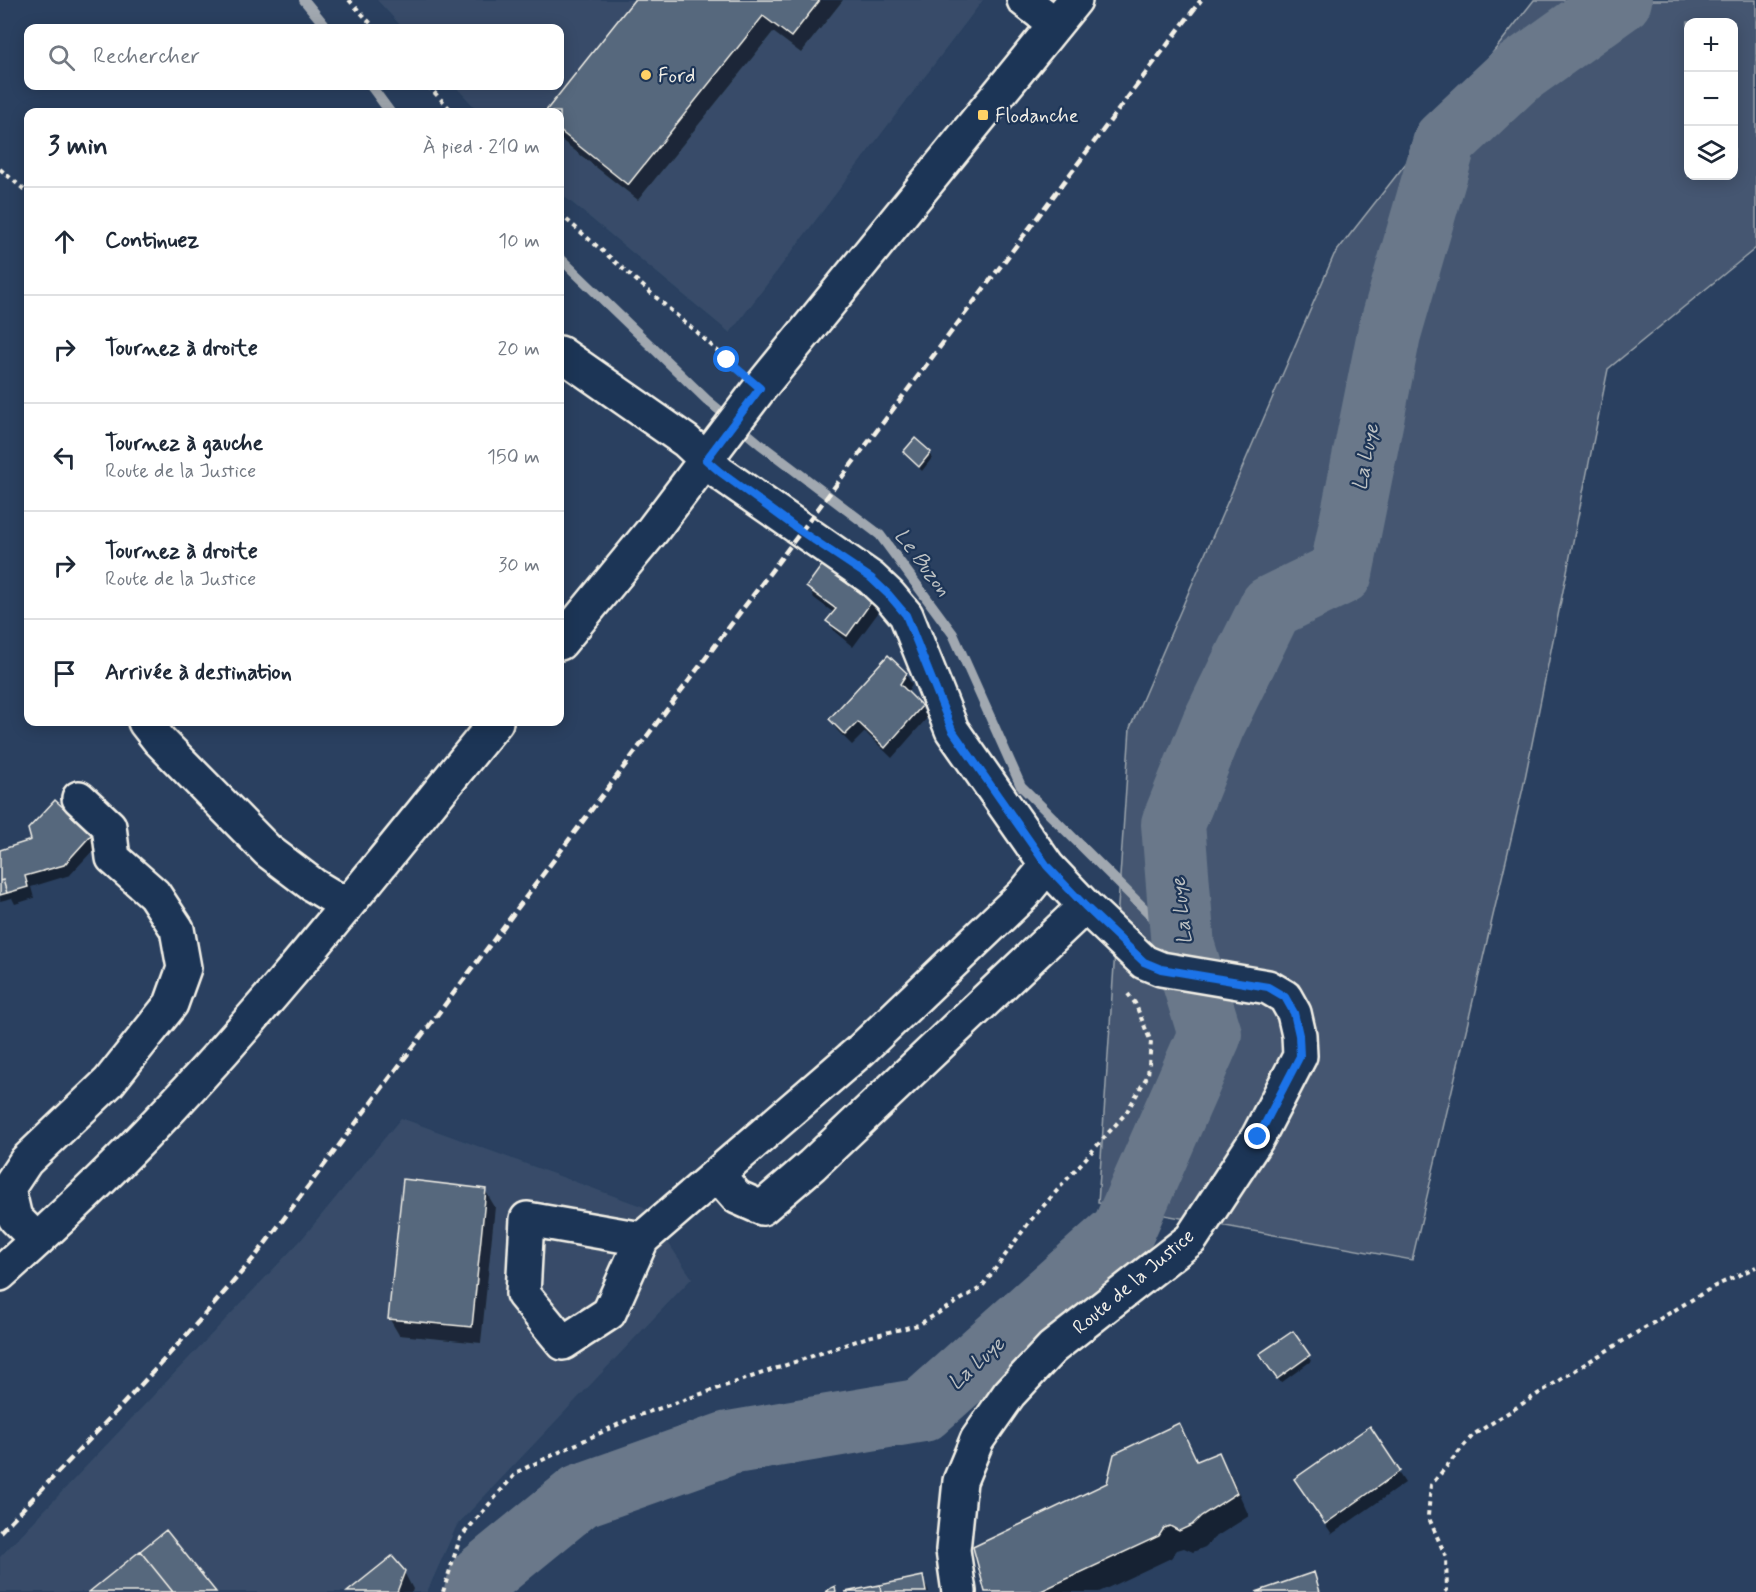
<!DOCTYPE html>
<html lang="fr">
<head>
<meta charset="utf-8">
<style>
  :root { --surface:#fff; --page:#f6f6f7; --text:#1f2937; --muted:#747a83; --line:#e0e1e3 }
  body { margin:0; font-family:Mynerve,sans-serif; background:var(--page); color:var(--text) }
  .controls { position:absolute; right:18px; top:18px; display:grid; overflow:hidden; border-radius:12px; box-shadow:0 3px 15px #0003 }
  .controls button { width:54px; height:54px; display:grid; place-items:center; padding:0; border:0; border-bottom:2px solid var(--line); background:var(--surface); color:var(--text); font:30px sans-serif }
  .stop { position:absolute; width:18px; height:18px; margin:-14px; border:4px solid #1a73e8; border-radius:50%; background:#fff }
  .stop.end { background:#1a73e8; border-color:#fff; box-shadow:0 2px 6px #0008 }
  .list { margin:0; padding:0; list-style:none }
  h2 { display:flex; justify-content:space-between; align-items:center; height:78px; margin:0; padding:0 24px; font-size:26px }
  h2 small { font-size:20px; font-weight:400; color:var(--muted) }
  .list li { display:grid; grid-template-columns:39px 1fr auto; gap:18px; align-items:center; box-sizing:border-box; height:108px; padding:0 24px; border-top:2px solid var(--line) }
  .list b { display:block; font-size:22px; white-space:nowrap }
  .list p { margin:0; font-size:20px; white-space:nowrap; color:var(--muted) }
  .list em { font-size:20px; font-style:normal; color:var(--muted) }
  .icon { flex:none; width:33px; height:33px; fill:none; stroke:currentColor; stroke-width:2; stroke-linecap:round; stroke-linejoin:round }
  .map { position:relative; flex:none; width:1756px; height:1592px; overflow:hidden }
  .search { position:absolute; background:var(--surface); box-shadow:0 3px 15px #0003; left:24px; top:24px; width:540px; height:66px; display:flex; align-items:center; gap:15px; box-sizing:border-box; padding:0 21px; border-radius:12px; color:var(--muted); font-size:22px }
  .panel { position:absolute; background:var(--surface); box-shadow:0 3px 15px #0003; left:24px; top:108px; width:540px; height:618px; border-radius:12px }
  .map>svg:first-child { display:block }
  .built { fill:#374c69 }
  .green { fill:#445771; stroke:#9ca4ac; stroke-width:1.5; fill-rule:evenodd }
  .shadow { fill:#0007 }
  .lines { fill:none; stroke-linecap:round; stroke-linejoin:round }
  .stream { stroke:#a1a8b0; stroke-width:10 }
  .river { stroke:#6a788a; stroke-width:64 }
  .building { fill:#56677d; stroke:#f4f1e8; stroke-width:1.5 }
  .minor-casing { stroke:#f4f1e8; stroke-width:38 }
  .major-casing { stroke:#f4f1e8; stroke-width:38 }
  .path { stroke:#f4f1e8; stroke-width:4; stroke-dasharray:4.5 4.5; stroke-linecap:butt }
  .minor { stroke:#1d3557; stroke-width:33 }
  .major { stroke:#1d3557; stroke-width:33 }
  .rail { stroke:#f4f1e8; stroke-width:4.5; stroke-dasharray:9 4.5; stroke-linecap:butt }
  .route { stroke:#1a73e8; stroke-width:8 }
  .poi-dot { fill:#ffd166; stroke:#1d3557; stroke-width:2 }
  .labels { text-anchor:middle; stroke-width:4.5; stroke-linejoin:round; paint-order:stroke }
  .poi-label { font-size:20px; fill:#f4f1e8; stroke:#1d3557; text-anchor:start }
  .street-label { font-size:20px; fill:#f4f1e8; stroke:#1d3557 }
  .water-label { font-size:21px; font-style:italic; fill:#bdc1c2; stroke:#1d3557 }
</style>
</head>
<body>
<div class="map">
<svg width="1756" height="1592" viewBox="0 0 1756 1592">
  <rect width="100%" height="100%" fill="#2a4060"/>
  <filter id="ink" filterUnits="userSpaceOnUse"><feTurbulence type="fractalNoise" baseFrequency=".0167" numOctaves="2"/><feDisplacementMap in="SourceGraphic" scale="12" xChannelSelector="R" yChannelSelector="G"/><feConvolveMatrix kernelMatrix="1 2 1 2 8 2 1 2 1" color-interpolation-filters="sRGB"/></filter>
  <g filter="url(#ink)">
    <!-- built -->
    <path class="built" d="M377,0h606l-253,333 -170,-140v-81h-81l-24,-26h105v-58h-157z
      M401,1118l243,89 48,71 -235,247 -30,67h-427v-35l301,-317z"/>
    <!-- green -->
    <path class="green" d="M1534,0h222v248l-148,121 -85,419 -111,472 -314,-57 32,-475 204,-473zM1688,22h46v154h-46z"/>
    <!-- shadow -->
    <path class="shadow" d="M636,0h207l-42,53 -28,-21 -135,168 -78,-61v-27h-13z
      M905,453h24l3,5 -10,13z
      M822,567l49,35 7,11 -25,34 -18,-15 -7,-11 6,-8 -20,-15 -6,-11z
      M906,674l6,11 -5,9 14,13 6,11 -35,40 -27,-26 -13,13 -15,-15 -7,-11z
      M91,835l6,11 -27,29 -39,12 3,11 -19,6 -3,-6 -12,3v-50z
      M485,1190l10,17 -14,136 -82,-8 -10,-17z
      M1292,1333l19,28 -30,22 -17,-24z
      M1178,1425l20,37 20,-8 13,22 18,40 -35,22 -9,9 -12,5 -9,-4 -7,2 -6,8 -72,34h-112l121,-108z
      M1369,1428l36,55 -73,51 -30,-44z
      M404,1572l9,17 -1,3h-62z
      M922,1578l7,14h-77z"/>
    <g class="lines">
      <!-- stream -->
      <path class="stream" d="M304,0l23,28
        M371,86l19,26
        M560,258l147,142 53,44 120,91 73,99 68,152 162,161"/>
      <!-- river -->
      <path class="river" d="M476,1592l5,-15 99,-81 149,-53 194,-33 200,-179 87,-197 -27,-87 -10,-123 40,-99 58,-118 70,-34 48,-239 56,-193 69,-65 106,-76"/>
    </g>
    <!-- building -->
    <path class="building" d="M634,0h186l-29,37 -28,-21 -135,169 -68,-54v-19h-15z
      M915,438l16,14 -12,15 -16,-15z
      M822,565l50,36 -25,35 -21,-15 10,-12 -30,-22z
      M888,655l19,18 -7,11 22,22 -37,42 -27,-26 -13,13 -16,-16z
      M55,800l37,34 -28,31 -39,11 3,11 -21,6 -4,-13 -3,1v-31l31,-10 -3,-11z
      M3,880l4,13 -7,2v-14z
      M403,1179l83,10 -14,138 -84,-8z
      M1293,1331l17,24 -33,24 -18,-25z
      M1179,1423l18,38 22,-9 18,41 -36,23 -9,9 -13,6 -9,-5 -6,2 -5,8 -120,56h-54l-12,-45 134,-64 7,-29z
      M1370,1426l30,45 -75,53 -31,-45z
      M166,1530l50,62h-43l-33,-41z
      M140,1551l33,41h-84z
      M392,1556l13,15 -8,21h-50z
      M1314,1572l6,20h-64z
      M923,1576l3,16h-45l-1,-7z
      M880,1585l1,7h-36z
      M835,1586l1,6h-10l5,-4z"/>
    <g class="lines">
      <!-- minor casing -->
      <g class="minor-casing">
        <path id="minor" d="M1024,0l31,24
          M560,353l126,88 34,32 151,105 18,17 17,20 46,115 95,136 38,40 59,56 17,7 107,18 17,10 9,16 5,22 1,21 -42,81 -67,102 -139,109 -43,46 -32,46 -17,41 -7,69 6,42
          M145,722l14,18 109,111 45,34 33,20
          M717,1174l20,23 25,11 50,-43 273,-259
          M642,1239l-33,74 -46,30 -40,-49 4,-75 115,20 219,-189 162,-155 24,-29
          M37,1240l-22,-22 -7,-30 18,-27 83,-79 62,-78 13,-36 -7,-39 -23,-35 -41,-36 -4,-32 -30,-28"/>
      </g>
      <!-- major casing -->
      <g class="major-casing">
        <path id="major" d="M560,643l92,-112 108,-143 315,-388
          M0,1274c50,-45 100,-92 147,-141 125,-129 235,-272 349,-411"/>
      </g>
      <!-- path -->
      <path class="path" d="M349,0l26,28
        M428,86l25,26
        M0,169l28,24
        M560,214l175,152
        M443,1592l17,-54 57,-66 117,-55 234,-80 50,-12 64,-38 48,-66 96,-108 22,-38 3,-33 -16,-39 -7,-9
        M1445,1592l2,-2 -1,-33 -18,-41 3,-31 42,-50 120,-76 120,-72 43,-20"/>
      <!-- minor -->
      <use href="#minor" class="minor"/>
      <!-- major -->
      <use href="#major" class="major"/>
      <!-- rail -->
      <path class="rail" d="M0,1532c89,-91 176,-182 258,-279l943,-1253"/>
    </g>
  </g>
  <g class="lines" filter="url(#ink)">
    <!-- route -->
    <path class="route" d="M727,360l33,28 -54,72 14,12 82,60 69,46 18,17 17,20 46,115 95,136 38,40 59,56 17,7 107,18 17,10 9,16 5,22 1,21 -42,81"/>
  </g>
  <!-- markers -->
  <g class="poi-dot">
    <circle cx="646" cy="75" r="6"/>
    <rect x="977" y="109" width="12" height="12" rx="3"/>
  </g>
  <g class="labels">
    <!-- poi labels -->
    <g class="poi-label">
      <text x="658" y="82">Ford</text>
      <text x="995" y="122">Flodanche</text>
    </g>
    <!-- street labels -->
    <g class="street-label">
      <text transform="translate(1133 1281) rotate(-40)" y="7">Route de la Justice</text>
    </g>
    <!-- water labels -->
    <g class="water-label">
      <text transform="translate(1365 457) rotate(-79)" y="7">La Luye</text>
      <text transform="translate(923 562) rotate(53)" y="7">Le Buzon</text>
      <text transform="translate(1181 911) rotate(-96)" y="7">La Luye</text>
      <text transform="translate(976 1363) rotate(-42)" y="7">La Luye</text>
    </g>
  </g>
</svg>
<div class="controls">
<button>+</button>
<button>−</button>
<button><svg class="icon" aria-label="layers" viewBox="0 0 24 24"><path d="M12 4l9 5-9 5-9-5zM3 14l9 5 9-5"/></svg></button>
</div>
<div class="stop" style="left:727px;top:360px"></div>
<div class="stop end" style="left:1258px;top:1137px"></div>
<div class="search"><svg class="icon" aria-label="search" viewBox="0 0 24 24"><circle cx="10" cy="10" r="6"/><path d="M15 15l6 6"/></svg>Rechercher</div>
<section class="panel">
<h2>3 min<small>À pied · 210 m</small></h2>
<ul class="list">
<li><svg class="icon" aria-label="ahead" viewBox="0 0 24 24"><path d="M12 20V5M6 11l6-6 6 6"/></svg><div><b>Continuez</b></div><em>10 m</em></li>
<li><svg class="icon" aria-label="right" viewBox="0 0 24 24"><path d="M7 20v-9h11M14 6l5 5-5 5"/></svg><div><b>Tournez à droite</b></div><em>20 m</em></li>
<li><svg class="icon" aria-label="left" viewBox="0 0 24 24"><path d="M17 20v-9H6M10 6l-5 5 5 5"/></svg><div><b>Tournez à gauche</b><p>Route de la Justice</p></div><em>150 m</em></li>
<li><svg class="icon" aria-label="right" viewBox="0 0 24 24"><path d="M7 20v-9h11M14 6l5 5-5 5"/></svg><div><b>Tournez à droite</b><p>Route de la Justice</p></div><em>30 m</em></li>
<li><svg class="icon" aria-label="arrive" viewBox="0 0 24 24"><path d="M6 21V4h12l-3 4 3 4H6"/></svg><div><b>Arrivée à destination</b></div></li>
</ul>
</section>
</div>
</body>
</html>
